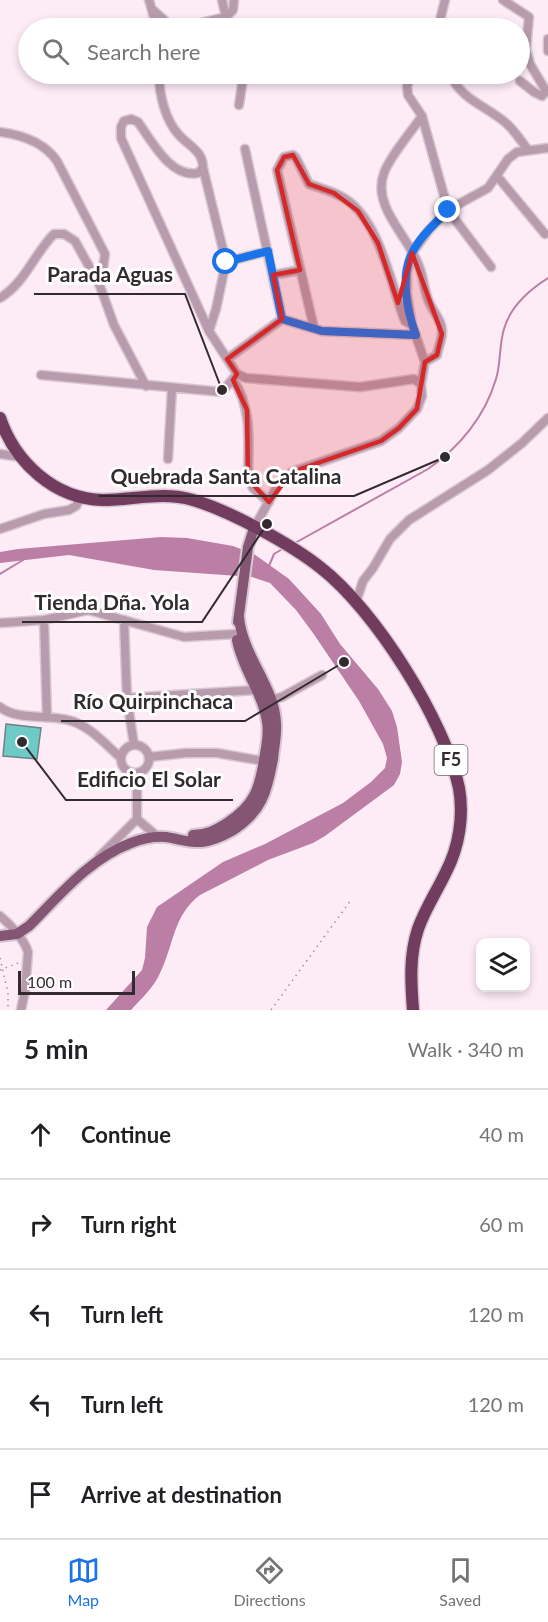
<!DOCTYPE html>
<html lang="en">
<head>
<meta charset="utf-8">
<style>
  :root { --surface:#fff; --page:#f2f2f2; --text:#202124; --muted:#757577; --line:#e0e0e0; --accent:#1a73e8 }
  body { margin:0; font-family:Lato,sans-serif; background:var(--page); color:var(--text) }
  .controls { position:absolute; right:18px; bottom:18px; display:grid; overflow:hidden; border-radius:12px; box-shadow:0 3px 9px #0003 }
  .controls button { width:54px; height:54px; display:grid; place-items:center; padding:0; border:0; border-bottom:2px solid var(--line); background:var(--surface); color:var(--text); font:30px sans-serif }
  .scale { position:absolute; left:18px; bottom:15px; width:117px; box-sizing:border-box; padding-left:6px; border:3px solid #312b2f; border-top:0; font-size:16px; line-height:21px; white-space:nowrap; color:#312b2f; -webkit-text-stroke:4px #fefefe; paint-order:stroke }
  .stop { position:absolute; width:18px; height:18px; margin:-14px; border:4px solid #1a73e8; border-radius:50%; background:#fff }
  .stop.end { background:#1a73e8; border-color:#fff; box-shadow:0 2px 6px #0008 }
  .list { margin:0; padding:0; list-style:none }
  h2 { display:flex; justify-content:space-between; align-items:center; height:78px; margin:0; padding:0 24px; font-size:26px }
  h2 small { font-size:20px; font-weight:400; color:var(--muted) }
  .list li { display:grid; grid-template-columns:39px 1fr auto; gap:18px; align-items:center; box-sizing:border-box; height:90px; padding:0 24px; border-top:2px solid var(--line) }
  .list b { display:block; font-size:22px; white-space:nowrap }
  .list em { font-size:20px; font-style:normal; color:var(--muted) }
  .icon { flex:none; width:33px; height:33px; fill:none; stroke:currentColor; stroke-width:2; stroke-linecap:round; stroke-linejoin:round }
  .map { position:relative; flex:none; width:548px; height:1010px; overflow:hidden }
  .search { position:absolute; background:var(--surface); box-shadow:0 3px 9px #0003; left:18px; right:18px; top:18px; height:66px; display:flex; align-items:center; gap:15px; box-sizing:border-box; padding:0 21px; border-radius:33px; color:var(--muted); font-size:22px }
  .sheet { height:528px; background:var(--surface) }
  nav { display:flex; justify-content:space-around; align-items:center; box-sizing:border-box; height:84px; border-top:2px solid var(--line); background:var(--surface); font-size:16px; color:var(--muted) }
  nav a { display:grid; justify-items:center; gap:3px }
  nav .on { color:var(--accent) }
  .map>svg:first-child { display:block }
  .water { fill:#bb7ea4 }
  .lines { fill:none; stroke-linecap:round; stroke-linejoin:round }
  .stream { stroke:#bb7ea4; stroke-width:2 }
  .building { fill:#6dcac7; stroke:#6e8281; stroke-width:1.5 }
  .minor-casing { stroke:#d8c8d2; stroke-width:11 }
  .major-casing { stroke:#d8c8d2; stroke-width:14 }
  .highway-casing { stroke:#d8c8d2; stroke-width:15 }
  .path { stroke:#9e929a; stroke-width:1.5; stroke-dasharray:1.5 4.5; stroke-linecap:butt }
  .minor { stroke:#b89cad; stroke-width:8 }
  .major { stroke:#855574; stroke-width:10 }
  .highway { stroke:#723c5f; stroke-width:12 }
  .route { stroke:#1a73e8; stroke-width:8 }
  .marked { fill:#d62828; fill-opacity:0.2; stroke:#d62828; stroke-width:4.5; stroke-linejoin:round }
  .labels { text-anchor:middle; stroke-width:6; stroke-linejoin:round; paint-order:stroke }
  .shield { fill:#fefefe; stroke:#6e6a6d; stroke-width:1.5 }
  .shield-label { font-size:18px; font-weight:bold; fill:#312b2f }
  .leader { fill:none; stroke:#312b2f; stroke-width:2 }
  .callout-dot { fill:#312b2f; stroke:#fefefe; stroke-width:2 }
  .callout-label { font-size:21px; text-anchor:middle; font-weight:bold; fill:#312b2f; stroke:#fefefe; stroke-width:6; stroke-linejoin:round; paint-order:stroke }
</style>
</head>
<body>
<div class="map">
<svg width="548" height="1010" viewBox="0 0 548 1010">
  <rect width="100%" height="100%" fill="#fdebf6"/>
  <!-- water -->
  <path class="water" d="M161,537l26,1 46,8 21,8 35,25 32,35 19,30 38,45 14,22 5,16 5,35 -2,12 -6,11 -69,51 -12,7 -45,17 -68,35c-27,20 -26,50 -40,78 -6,14 -19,26 -29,37h-25l36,-40 3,-12 2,-31 10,-20 66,-45 42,-18 78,-41 28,-21 14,-14 2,-10 -4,-14 -24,-43 -46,-68 -17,-23 -26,-27 -18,-6 -98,-7 -85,-15 -69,8v-11l18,-3z"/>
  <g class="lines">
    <!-- stream -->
    <path class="stream" d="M295,543l133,-74c32,-22 57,-53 68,-90 5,-16 3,-34 8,-50 6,-22 25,-39 44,-51
      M269,566l5,-12 10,-6
      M0,574l23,-14"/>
  </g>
  <!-- building -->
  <path class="building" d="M6,724l35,4 -4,31 -34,-3z"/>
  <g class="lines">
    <!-- minor casing -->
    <g class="minor-casing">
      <path id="minor" d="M149,0l8,28
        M503,0l26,17 -3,32 4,15 16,27 -4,5 -8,-4 -14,-11
        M153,10l20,18
        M179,28l47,-11 -4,-17
        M229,28l-3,-11 7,-7 1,-10
        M438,28l7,-28
        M548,39v12
        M159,74c0,20 6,46 20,61 11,12 24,16 24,33l-5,5c-27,6 -47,-33 -60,-51l-7,-3 -7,2 -3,6v11l88,193 28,43 9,4 114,9 54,-8 7,5 1,12 -5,13 -18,19 -18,13 -89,31 -14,13 -24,43
        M239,74l3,11 -3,20
        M412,74l-5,12 1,9 14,21 26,94 43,57
        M450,74c11,26 37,32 57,50 8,7 14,17 21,26
        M422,116c-10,15 -32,40 -38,57 -13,35 27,65 36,96 4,11 4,23 10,35 4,9 13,18 12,29 0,7 -4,15 -5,22l-12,7
        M0,132c22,3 44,10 57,29l48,93 -2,15 -6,12
        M203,168l23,94 -10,47 -7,22
        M497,176l48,58
        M226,262l42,-11
        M273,275l27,-5
        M0,298c25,-15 34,-44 54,-64h10l11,7 25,45 14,39 32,61
        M282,319l40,12 94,4
        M314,328l-37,-158 7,-13 9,-2 3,3 13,26c14,5 30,9 42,19 30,25 40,82 54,118l7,4
        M227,359l55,-40 -37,-170
        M41,375l181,17 15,-18
        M233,380c20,28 15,65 15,99l5,9 16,14
        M421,384l4,-22 -13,-37 -5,-31v-22l5,-19 17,-23 19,-20 40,-22 20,-29 9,-7 31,-4
        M0,454l20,3
        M168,459l4,-71
        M0,529l44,-15 25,-4 7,-4 5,-9
        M356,602l7,-21 10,-13 17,-29 19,-19 79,-50 34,-27 26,-25
        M44,620l3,97
        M124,620l3,78 7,47
        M0,623l44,-3 44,-10 96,27 52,-3
        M127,698l129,-8 5,-3
        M266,701l16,-4 40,-22
        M0,707c18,14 47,7 68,13 21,5 37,24 53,38
        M121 759a14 14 0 1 1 28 0a14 14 0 1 1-28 0Z
        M149,757l37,-4h31l52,9
        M137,773v46l22,19
        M99,857l38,-38
        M0,916c10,8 24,23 28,36l-3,39 -4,19"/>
    </g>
    <!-- major casing -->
    <g class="major-casing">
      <path id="major" d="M238,622l10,-75 6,-19
        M193,835c14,0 23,-5 34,-12 29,-19 33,-36 38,-69 2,-11 4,-22 2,-32 -4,-29 -25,-53 -30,-82
        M0,936l17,-2 12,-8c31,-31 60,-67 102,-83 10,-4 24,-7 35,-6 13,2 24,6 36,5 11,-1 21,-6 30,-11 30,-19 35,-39 41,-72 1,-12 4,-24 3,-36 -1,-36 -34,-68 -37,-106"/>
    </g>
    <!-- highway casing -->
    <g class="highway-casing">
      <path id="highway" d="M0,418c15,44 54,81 103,82 30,0 60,-9 90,0 37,11 98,44 128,68 54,42 124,153 138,220 5,28 0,59 -13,84 -9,19 -21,37 -28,57 -9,27 -7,54 -5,81"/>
    </g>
    <!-- path -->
    <path class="path" d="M0,958l8,35v17
      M0,970l18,-7
      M271,1010l80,-110"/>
    <!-- minor -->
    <use href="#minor" class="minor"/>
    <!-- major -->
    <use href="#major" class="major"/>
    <!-- highway -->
    <use href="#highway" class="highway"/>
  </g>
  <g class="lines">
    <!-- route -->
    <path class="route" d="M226,262l42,-11 14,68 40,12 94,4c-9,-24 -16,-58 -4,-82 8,-17 24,-30 36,-43"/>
  </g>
  <!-- marked area -->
  <path class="marked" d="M293,155l16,29 25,9 24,18 20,32 20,60 14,-50 30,81 -5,21 -12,7 -8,47 -18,19 -18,13 -89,31 -23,30 -21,-23 -1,-69 -14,-30 4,-6 -10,-15 55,-40 -9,-44 27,-5 -23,-100 7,-13z"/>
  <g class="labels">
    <!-- shield labels -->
    <rect class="shield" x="434.5" y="745" width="33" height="30" rx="4.5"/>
    <g class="shield-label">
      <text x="451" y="766">F5</text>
    </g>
  </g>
  <!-- callouts -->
  <path class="leader" d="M222 390L185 294H34M445 457L354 496H99M267 524L202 622H22M344 662L245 721H61M22 742L66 800H233"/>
  <g class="callout-dot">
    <circle cx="222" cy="390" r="6"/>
    <circle cx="445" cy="457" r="6"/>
    <circle cx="267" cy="524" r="6"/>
    <circle cx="344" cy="662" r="6"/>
    <circle cx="22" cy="742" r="6"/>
  </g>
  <g class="callout-label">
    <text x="110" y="282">Parada Aguas</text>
    <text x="226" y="484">Quebrada Santa Catalina</text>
    <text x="112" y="610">Tienda Dña. Yola</text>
    <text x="153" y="709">Río Quirpinchaca</text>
    <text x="149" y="787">Edificio El Solar</text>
  </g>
</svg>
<div class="controls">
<button><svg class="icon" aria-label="layers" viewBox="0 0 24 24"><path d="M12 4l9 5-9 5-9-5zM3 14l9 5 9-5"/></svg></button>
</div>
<div class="scale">100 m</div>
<div class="stop" style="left:226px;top:262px"></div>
<div class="stop end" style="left:448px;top:210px"></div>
<div class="search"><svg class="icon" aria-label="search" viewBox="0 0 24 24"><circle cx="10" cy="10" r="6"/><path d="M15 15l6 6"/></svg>Search here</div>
</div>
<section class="sheet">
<h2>5 min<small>Walk · 340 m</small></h2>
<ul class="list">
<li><svg class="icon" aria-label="ahead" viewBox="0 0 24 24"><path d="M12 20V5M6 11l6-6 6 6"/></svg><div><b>Continue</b></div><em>40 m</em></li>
<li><svg class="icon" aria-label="right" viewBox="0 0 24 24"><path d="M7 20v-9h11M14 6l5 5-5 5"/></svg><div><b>Turn right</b></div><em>60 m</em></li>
<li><svg class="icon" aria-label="left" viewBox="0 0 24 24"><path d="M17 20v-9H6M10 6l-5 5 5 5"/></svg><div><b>Turn left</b></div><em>120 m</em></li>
<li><svg class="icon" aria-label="left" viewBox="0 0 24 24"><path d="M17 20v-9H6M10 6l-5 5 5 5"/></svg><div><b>Turn left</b></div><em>120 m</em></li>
<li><svg class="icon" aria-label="arrive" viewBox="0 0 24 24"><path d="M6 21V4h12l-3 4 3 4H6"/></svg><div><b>Arrive at destination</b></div></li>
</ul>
</section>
<nav>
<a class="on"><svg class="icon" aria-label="map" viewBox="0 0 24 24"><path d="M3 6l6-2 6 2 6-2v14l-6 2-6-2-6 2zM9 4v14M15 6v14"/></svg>Map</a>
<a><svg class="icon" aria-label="directions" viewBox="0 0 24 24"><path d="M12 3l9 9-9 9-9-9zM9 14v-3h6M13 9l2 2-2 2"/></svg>Directions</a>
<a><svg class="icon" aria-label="saved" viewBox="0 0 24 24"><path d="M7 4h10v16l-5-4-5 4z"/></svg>Saved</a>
</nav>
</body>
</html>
